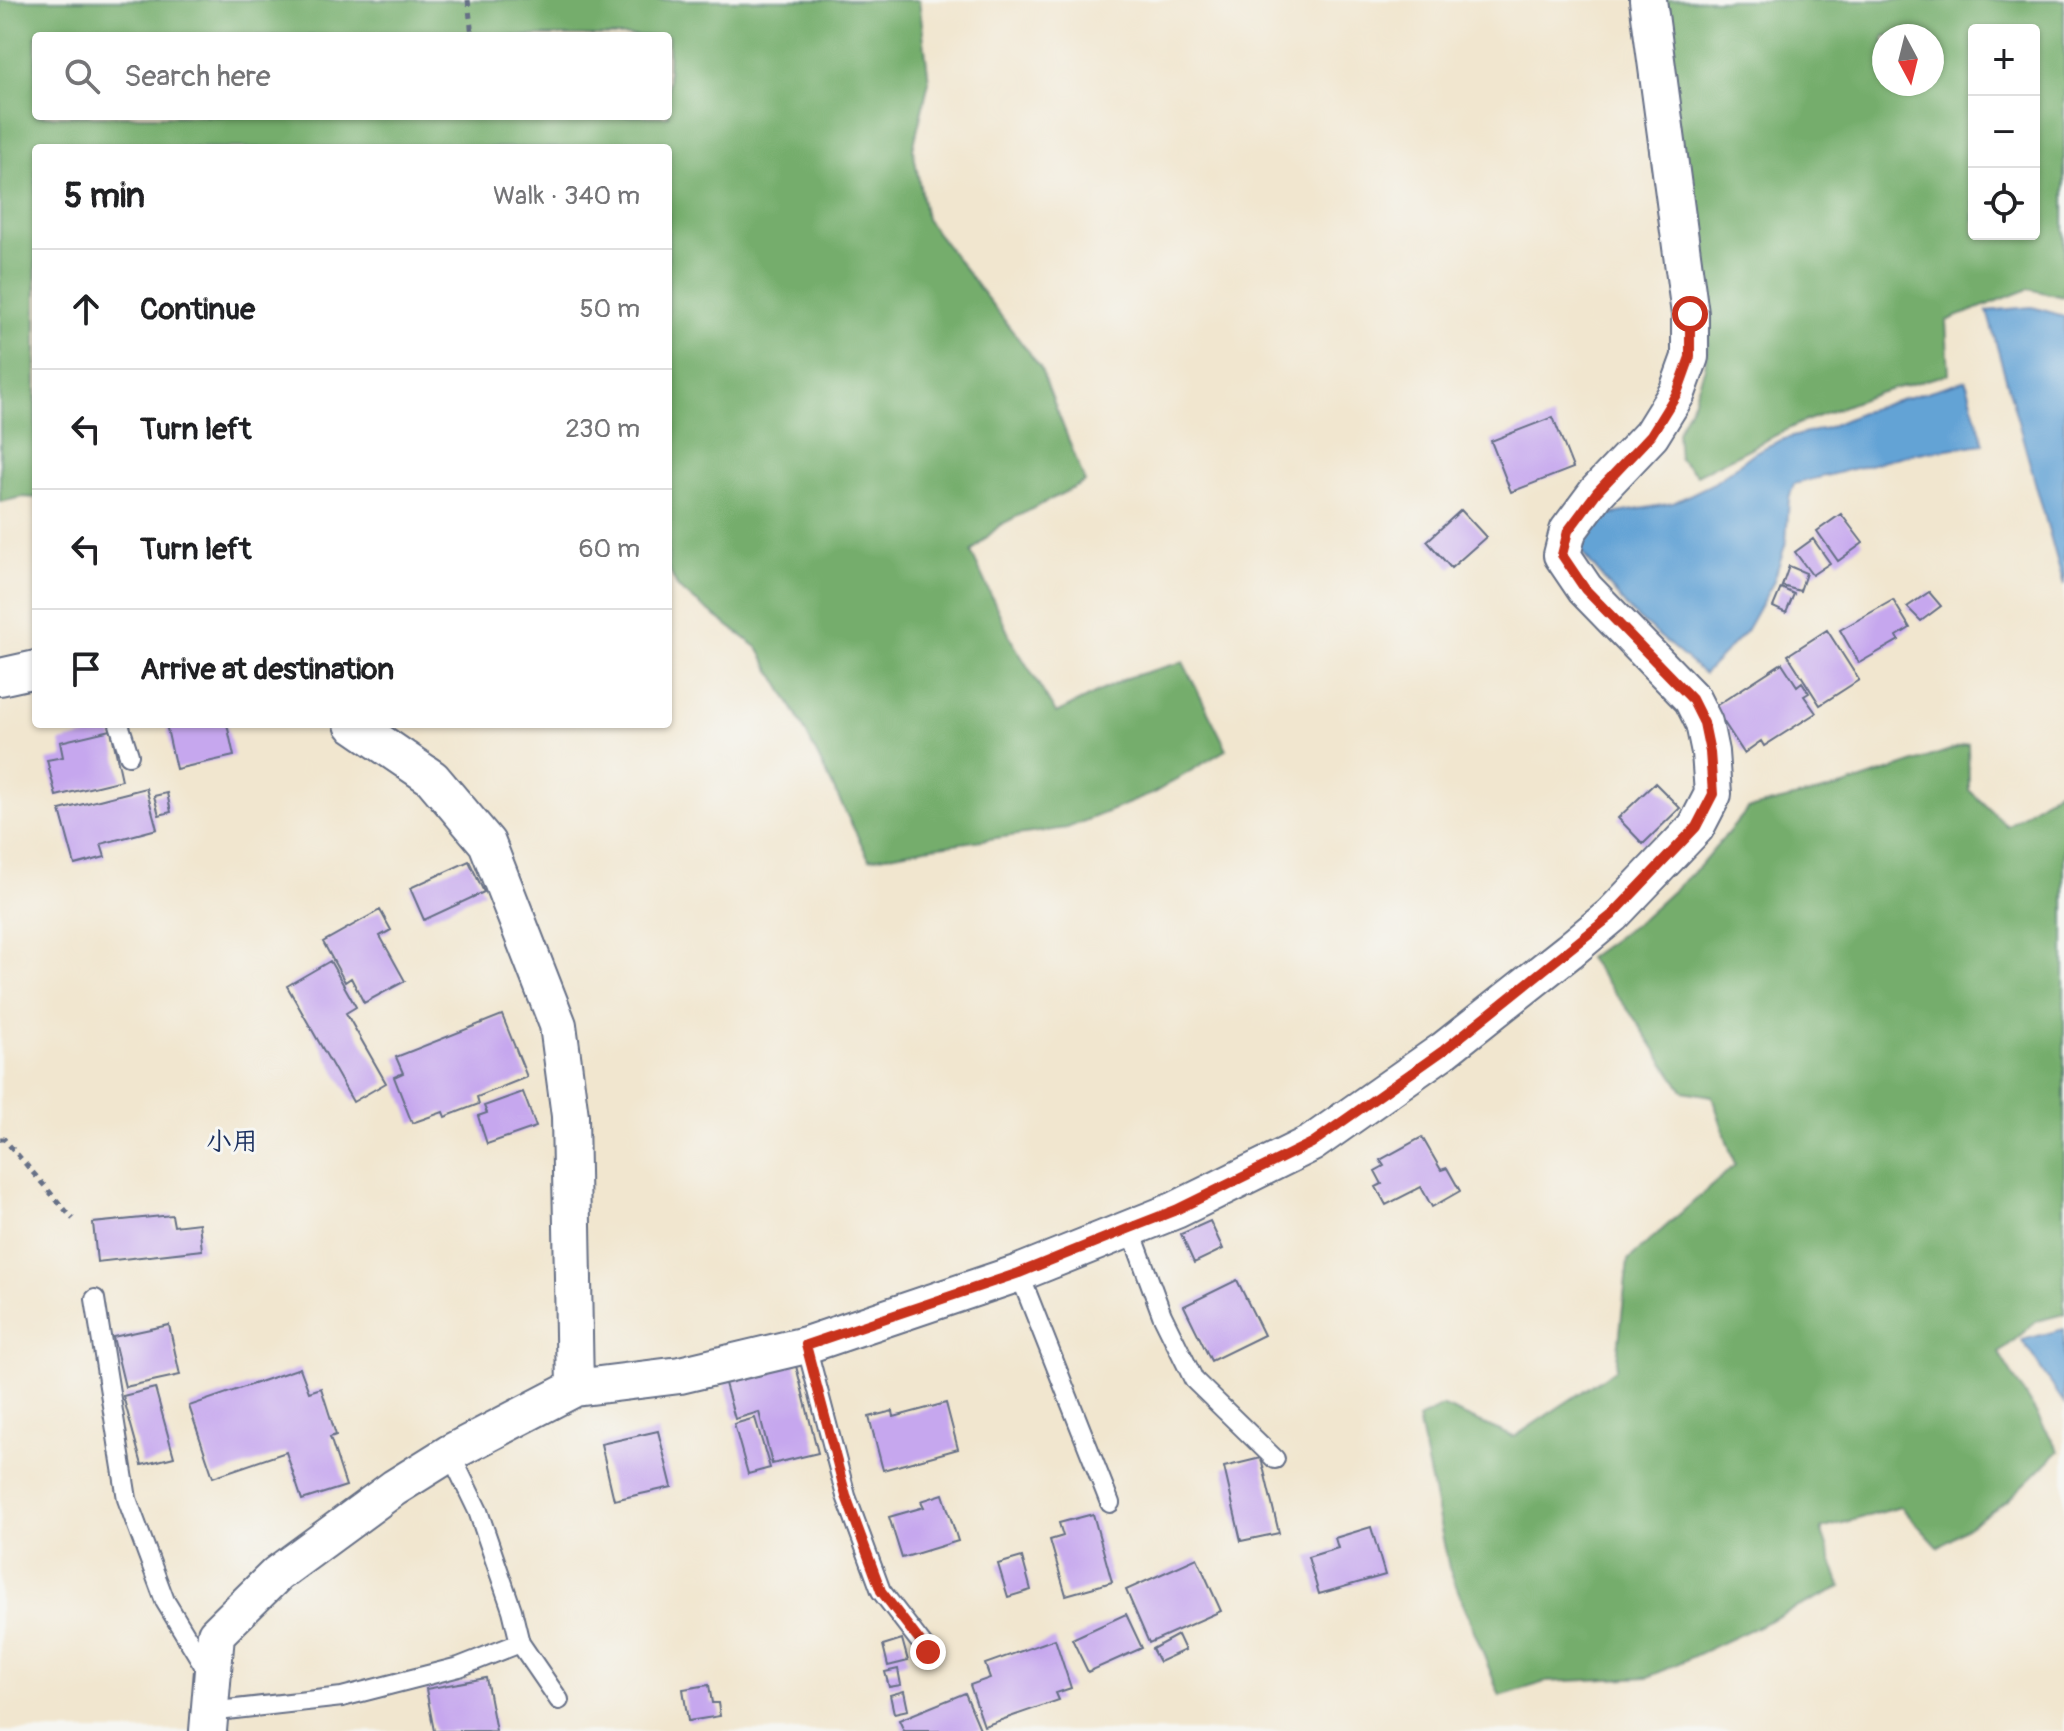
<!DOCTYPE html>
<html lang="en">
<head>
<meta charset="utf-8">
<style>
  :root { --surface:#fff; --page:#f2f2f2; --text:#202124; --muted:#757577; --line:#e0e0e0 }
  body { margin:0; font-family:Pangolin,"Klee One",sans-serif; background:var(--page); color:var(--text) }
  .controls { position:absolute; right:24px; top:24px; display:grid; overflow:hidden; border-radius:8px; box-shadow:0 2px 6px #0004 }
  .controls button { width:72px; height:72px; display:grid; place-items:center; padding:0; border:0; border-bottom:2px solid var(--line); background:var(--surface); color:var(--text); font:40px sans-serif }
  .compass { position:absolute; left:1872px; top:24px; width:72px; height:72px; border-radius:50%; background:var(--surface); box-shadow:0 2px 6px #0004; rotate:173deg }
  .stop { position:absolute; width:24px; height:24px; margin:-18px; border:6px solid #c8321e; border-radius:50%; background:#fff }
  .stop.end { background:#c8321e; border-color:#fff; box-shadow:0 2px 8px #0008 }
  .list { margin:0; padding:0; list-style:none }
  h2 { display:flex; justify-content:space-between; align-items:center; height:104px; margin:0; padding:0 32px; font-size:34px }
  h2 small { font-size:26px; font-weight:400; color:var(--muted) }
  .list li { display:grid; grid-template-columns:52px 1fr auto; gap:24px; align-items:center; box-sizing:border-box; height:120px; padding:0 32px; border-top:2px solid var(--line) }
  .list b { display:block; font-size:30px; white-space:nowrap }
  .list em { font-size:26px; font-style:normal; color:var(--muted) }
  .icon { flex:none; width:44px; height:44px; fill:none; stroke:currentColor; stroke-width:2; stroke-linecap:round; stroke-linejoin:round }
  .map { position:relative; flex:none; width:2064px; height:1731px; overflow:hidden }
  .search { position:absolute; background:var(--surface); box-shadow:0 2px 6px #0004; left:32px; top:32px; width:640px; height:88px; display:flex; align-items:center; gap:20px; box-sizing:border-box; padding:0 28px; border-radius:8px; color:var(--muted); font-size:30px }
  .panel { position:absolute; background:var(--surface); box-shadow:0 2px 6px #0004; left:32px; top:144px; width:640px; height:584px; border-radius:8px }
  .map>svg:first-child { display:block }
  .forest { fill:#74ad6c; stroke:#486e65; stroke-width:2; fill-rule:evenodd }
  .water { fill:#63a3d5; stroke:#3f699a; stroke-width:2 }
  .building { fill:#c6a7ee }
  .lines { fill:none; stroke-linecap:round; stroke-linejoin:round }
  .lane-casing { stroke:#666f86; stroke-width:22 }
  .street-casing { stroke:#666f86; stroke-width:40 }
  .path { stroke:#666f86; stroke-width:5; stroke-dasharray:6 6; stroke-linecap:butt }
  .lane { stroke:#fff; stroke-width:18 }
  .street { stroke:#fff; stroke-width:36 }
  .route { stroke:#c8321e; stroke-width:10 }
  .labels { text-anchor:middle; stroke-width:6; stroke-linejoin:round; paint-order:stroke }
  .quarter-label { font-size:26px; font-weight:bold; fill:#1b2f5e; stroke:#f6f6f2 }
</style>
</head>
<body>
<div class="map">
<svg width="2064" height="1731" viewBox="0 0 2064 1731">
  <rect width="100%" height="100%" fill="#f6f6f2"/>
  <filter id="ink" filterUnits="userSpaceOnUse"><feTurbulence type="fractalNoise" baseFrequency=".0125" numOctaves="2"/><feDisplacementMap in="SourceGraphic" scale="16" xChannelSelector="R" yChannelSelector="G"/><feConvolveMatrix kernelMatrix="1 2 1 2 8 2 1 2 1" color-interpolation-filters="sRGB"/></filter>
  <filter id="wash" filterUnits="userSpaceOnUse"><feTurbulence type="fractalNoise" baseFrequency=".006" numOctaves="4" result="noise"/><feDisplacementMap in="SourceGraphic" scale="32" xChannelSelector="R" yChannelSelector="G"/><feGaussianBlur stdDeviation="1.8" result="paint"/><feColorMatrix in="noise" values="0 0 0 0 0 0 0 0 0 0 0 0 0 0 0 0 0 1.4 0 .05"/><feComposite in="paint" operator="in"/></filter>
  <g filter="url(#wash)">
    <rect width="100%" height="100%" fill="#f1e6cf"/>
    <!-- forest -->
    <path class="forest" d="M0,0h919l10,81 -16,68 13,70 114,148 45,115 -85,43 -29,27 41,89 44,72 73,-36 54,-15 44,87 -75,45 -85,34 -141,20 -57,11 -71,-142 -40,-69 -80,-60 -10,-20v-420h-632v350l-13,-1 -23,5zM668,36v80h-632v-80z
      M1663,0h401v297l-36,-8 -82,32 3,53 -71,19 -80,31 -101,51 -18,-16 -2,-27 16,-31 12,-34 4,-34 -1,-56 -31,-151zM1974,30h60v204h-60zM1884,36h48v48h-48z
      M1968,744l1,46 38,36 57,-40v528l-27,7 -38,32 60,98 -51,49 -70,47 -37,-40 -80,22 20,58 -192,90 -103,5 -46,14 -51,-128 -31,-149 24,-13 72,31 102,-68 12,-109 107,-95 -23,-69 -29,-5 -48,-72 -47,-61 54,-39 58,-53 48,-57 96,-23z"/>
    <!-- water -->
    <path class="water" d="M2032,307l32,9v269l-77,-274z
      M1966,380l18,64 -73,10 -117,30 -5,14 -3,44 -13,41 -27,48 -42,43 -73,-62 -54,-65 20,-30 76,-14 41,-20 41,-31 26,-12 45,-12 44,-19z
      M2064,1329v74l-42,-63z"/>
    <g id="blocks">
      <!-- building -->
      <path class="building" d="M1553,417l20,51 -62,24 -20,-51z
        M1461,510l25,27 -35,31 -24,-27z
        M1841,514l22,29 -25,18 -21,-30z
        M1813,539l17,24 -18,12 -17,-23z
        M1789,566l17,7 -6,18 -18,-5z
        M1781,588l13,6 -8,19 -13,-6z
        M1929,592l12,14 -20,15 -14,-14z
        M1893,600l17,28 -13,8 2,4 -40,23 -19,-33z
        M1827,630l32,50 -39,25 -32,-50z
        M1782,663l15,23 5,-4 7,11 -5,3 12,17 -52,33 -3,-5 -17,12 -30,-46z
        M166,724h61l7,32 -58,13z
        M111,730l11,50 -66,16 -9,-36 16,-3 -3,-15z
        M1655,783l25,25 -37,36 -25,-26z
        M146,788l11,41 -56,15 4,13 -30,8 -15,-55z
        M167,793l4,19 -12,3 -5,-19z
        M469,861l15,31 -60,28 -14,-32z
        M380,910l11,20 -11,6 25,45 -41,22 -13,-25 -6,4 -22,-40z
        M330,961l26,46 -10,6 40,70 -33,19 -66,-116z
        M502,1015l25,62 -50,20 2,7 -34,13 -2,-5 -31,11 -18,-46 9,-4 -7,-16z
        M523,1092l13,35 -49,17 -9,-28 9,-3 -3,-7z
        M1422,1137l19,33 6,-2 13,23 -28,16 -11,-20 -35,18 -10,-18 6,-3 -7,-13 9,-5 -4,-6z
        M172,1215l2,11 25,-3 3,27 -105,12 -4,-39z
        M1210,1221l13,28 -29,14 -13,-29z
        M1237,1280l27,55 -53,26 -27,-55z
        M169,1325l11,50 -55,12 -12,-50z
        M795,1362l23,91 -46,11 -13,-52 -24,7 -11,-39z
        M300,1368l9,24 12,-4 15,47 -6,2 16,49 -44,14 -16,-48 -73,25 -24,-71z
        M155,1388l19,69 -32,8 -19,-69z
        M946,1403l12,46 -75,21 -14,-53 24,-6 1,6z
        M755,1418l15,50 -22,6 -14,-50z
        M658,1431l14,56 -58,13 -13,-56z
        M1261,1458l18,75 -38,8 -17,-74z
        M943,1494l15,47 -56,17 -13,-41 35,-10 -3,-6z
        M1093,1514l19,68 -46,13 -16,-55 13,-4 -4,-13z
        M1371,1527l14,48 -66,19 -11,-37 30,-9 -3,-10z
        M1022,1557l9,33 -23,7 -10,-33z
        M1197,1558l24,53 -72,32 -23,-53z
        M1126,1614l16,34 -54,24 -16,-33z
        M1178,1635l7,15 -26,12 -7,-13z
        M902,1639l6,22 -20,5 -5,-21z
        M1055,1639l16,49 -15,5 3,7 -75,26 -14,-41 20,-7 -5,-14z
        M898,1669l3,16 -12,2 -4,-15z
        M486,1678l10,53h-62l-8,-42z
        M709,1685l3,18h6l2,13 -32,5 -5,-32z
        M904,1691l4,19 -14,3 -4,-18z
        M965,1693l16,38h-77l-5,-11z"/>
    </g>
  </g>
  <g filter="url(#ink)">
    <use href="#blocks" fill-opacity="0" stroke="#666f86" stroke-width="2"/>
    <g class="lines">
      <!-- lane casing -->
      <g class="lane-casing">
        <path id="lane" d="M119,724l10,31
          M1130,1228l32,87 32,65 81,79
          M1019,1273l91,230
          M95,1299l32,200 38,102 43,71
          M806,1345l40,151 35,95 47,61
          M450,1453l28,58 34,99 8,33 39,57
          M209,1712l133,-15 117,-30 61,-24"/>
      </g>
      <!-- street casing -->
      <g class="street-casing">
        <path id="street" d="M0,677l36,-8
          M353,724l79,54 55,65 71,182 12,91 5,272
          M208,1731l8,-97 61,-60 117,-86 56,-35 125,-65 105,-13 126,-30 213,-72 157,-63 136,-67 132,-93 125,-99 43,-36 84,-88 17,-33 -3,-42 -6,-29 -12,-24 -107,-110 -23,-34 6,-24 29,-39 54,-57 26,-42 13,-36v-43l-42,-314"/>
      </g>
      <!-- path -->
      <path class="path" d="M468,0l4,36
        M0,1139h4l69,80"/>
      <!-- lane -->
      <use href="#lane" class="lane"/>
      <!-- street -->
      <use href="#street" class="street"/>
    </g>
  </g>
  <g class="lines" filter="url(#ink)">
    <!-- route -->
    <path class="route" d="M928,1652l-47,-61 -35,-95 -40,-151 213,-72 111,-45 46,-18 136,-67 132,-93 168,-135 84,-88 17,-33 -3,-42 -6,-29 -12,-24 -107,-110 -23,-34 6,-24 29,-39 54,-57 26,-42 13,-36v-43"/>
  </g>
  <g class="labels">
    <!-- quarter labels -->
    <g class="quarter-label">
      <text x="232" y="1150">小用</text>
    </g>
  </g>
</svg>
<div class="controls">
<button>+</button>
<button>−</button>
<button><svg class="icon" aria-label="locate" viewBox="0 0 24 24"><circle cx="12" cy="12" r="6"/><path d="M12 2v4M12 18v4M2 12h4M18 12h4"/></svg></button>
</div>
<svg class="compass" viewBox="-18 -18 36 36"><path d="M0-13l5 13h-10z" fill="#e53935"/><path d="M0 13l5-13h-10z" fill="#757577"/></svg>
<div class="stop" style="left:1690px;top:314px"></div>
<div class="stop end" style="left:928px;top:1652px"></div>
<div class="search"><svg class="icon" aria-label="search" viewBox="0 0 24 24"><circle cx="10" cy="10" r="6"/><path d="M15 15l6 6"/></svg>Search here</div>
<section class="panel">
<h2>5 min<small>Walk · 340 m</small></h2>
<ul class="list">
<li><svg class="icon" aria-label="ahead" viewBox="0 0 24 24"><path d="M12 20V5M6 11l6-6 6 6"/></svg><div><b>Continue</b></div><em>50 m</em></li>
<li><svg class="icon" aria-label="left" viewBox="0 0 24 24"><path d="M17 20v-9H6M10 6l-5 5 5 5"/></svg><div><b>Turn left</b></div><em>230 m</em></li>
<li><svg class="icon" aria-label="left" viewBox="0 0 24 24"><path d="M17 20v-9H6M10 6l-5 5 5 5"/></svg><div><b>Turn left</b></div><em>60 m</em></li>
<li><svg class="icon" aria-label="arrive" viewBox="0 0 24 24"><path d="M6 21V4h12l-3 4 3 4H6"/></svg><div><b>Arrive at destination</b></div></li>
</ul>
</section>
</div>
</body>
</html>
